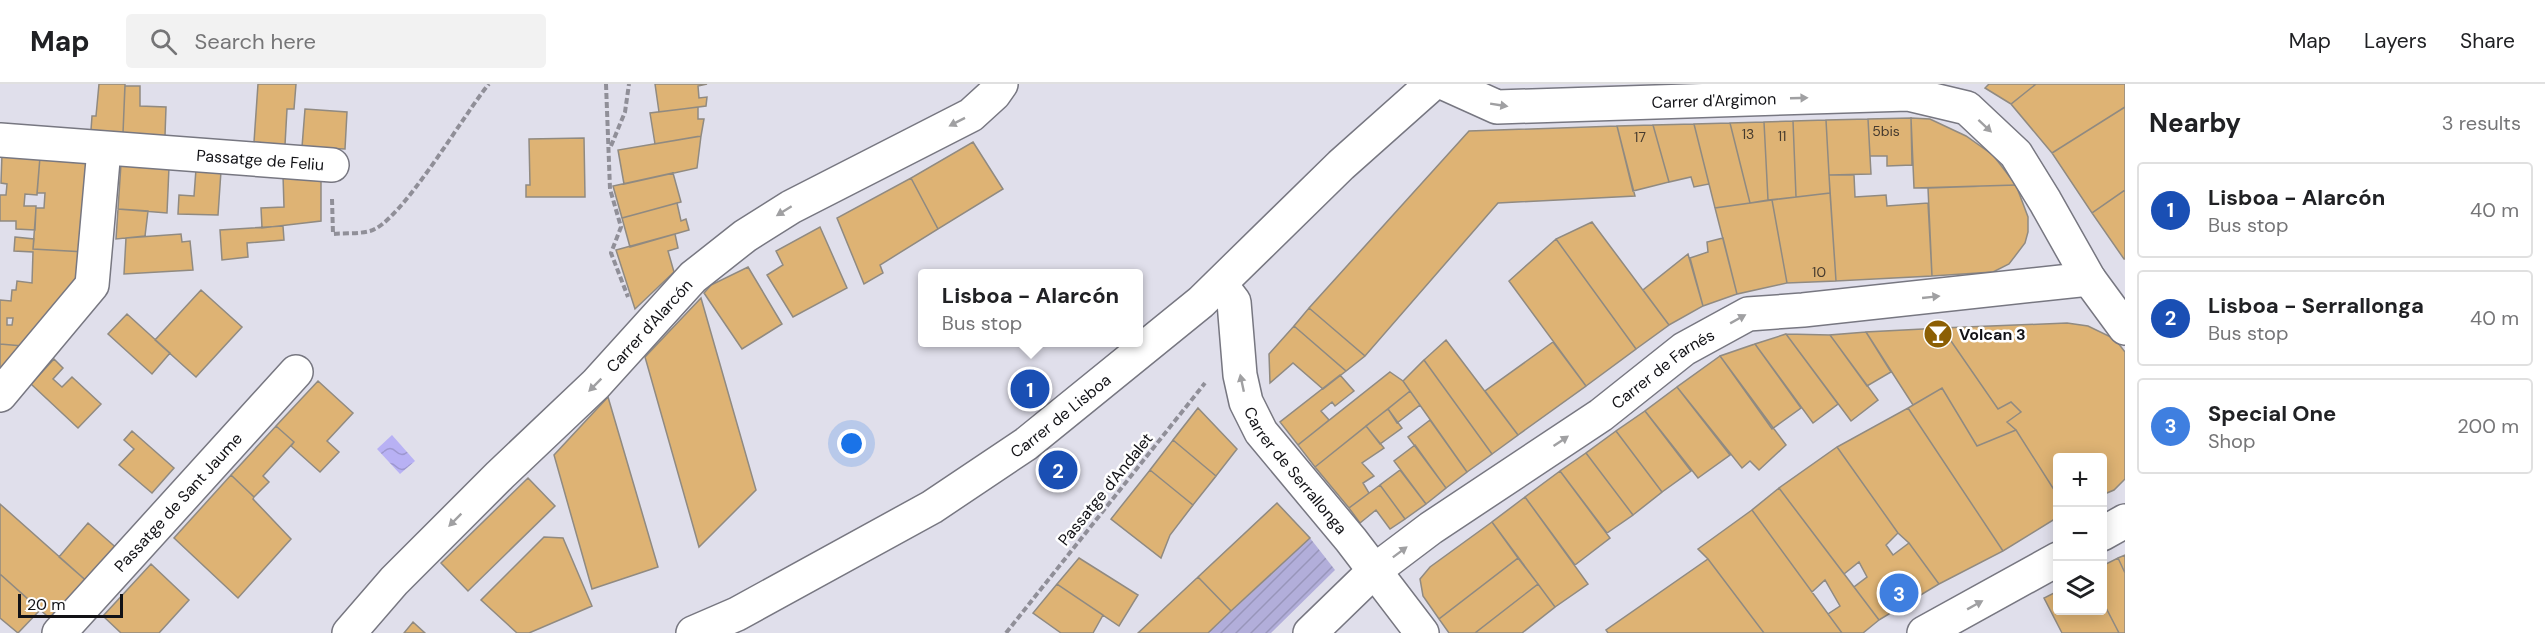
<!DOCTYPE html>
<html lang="en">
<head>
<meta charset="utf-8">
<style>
  :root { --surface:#fff; --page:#f2f2f2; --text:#202124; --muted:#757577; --line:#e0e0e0; --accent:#8c5f04 }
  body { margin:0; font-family:"DM Sans",sans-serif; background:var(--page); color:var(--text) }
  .controls { position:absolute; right:18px; bottom:18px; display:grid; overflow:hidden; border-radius:6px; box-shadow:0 3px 15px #0003 }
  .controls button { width:54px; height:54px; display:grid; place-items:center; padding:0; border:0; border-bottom:2px solid var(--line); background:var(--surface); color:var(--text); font:30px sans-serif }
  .scale { position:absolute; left:18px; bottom:15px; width:105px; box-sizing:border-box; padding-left:6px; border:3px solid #121216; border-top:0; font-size:16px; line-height:21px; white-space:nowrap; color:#121216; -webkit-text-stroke:4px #fff; paint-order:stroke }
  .you { position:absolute; left:852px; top:360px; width:21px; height:21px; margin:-15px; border:4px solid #fff; border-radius:50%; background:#1a73e8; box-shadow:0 0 0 9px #1a73e833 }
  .badge { display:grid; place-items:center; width:39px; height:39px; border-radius:50%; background:var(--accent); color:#fff; font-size:20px; font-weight:700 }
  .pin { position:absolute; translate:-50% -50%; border:3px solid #fff; box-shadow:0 2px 6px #0006 }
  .popup { position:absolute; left:918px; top:185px; width:225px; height:78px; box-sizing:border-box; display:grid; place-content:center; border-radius:6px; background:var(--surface); filter:drop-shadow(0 2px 4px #0005); font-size:20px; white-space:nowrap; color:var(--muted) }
  .popup b { font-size:22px; color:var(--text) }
  .popup::after { content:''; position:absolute; left:50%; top:100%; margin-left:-12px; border:12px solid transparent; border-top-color:var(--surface) }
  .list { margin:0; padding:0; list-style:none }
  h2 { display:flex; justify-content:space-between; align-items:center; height:78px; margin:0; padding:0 24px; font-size:26px }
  h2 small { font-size:20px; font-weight:400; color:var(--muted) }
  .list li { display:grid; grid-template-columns:39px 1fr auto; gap:18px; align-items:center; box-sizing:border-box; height:96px; margin:0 12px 12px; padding:0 12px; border:2px solid var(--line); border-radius:6px }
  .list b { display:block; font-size:22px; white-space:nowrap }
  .list p { margin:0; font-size:20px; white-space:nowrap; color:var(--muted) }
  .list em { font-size:20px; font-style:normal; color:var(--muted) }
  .icon { flex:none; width:33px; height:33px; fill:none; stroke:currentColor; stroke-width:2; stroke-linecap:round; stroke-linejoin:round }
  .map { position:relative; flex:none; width:2125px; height:549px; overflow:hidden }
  header { display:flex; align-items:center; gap:36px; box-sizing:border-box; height:84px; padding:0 30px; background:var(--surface); border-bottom:2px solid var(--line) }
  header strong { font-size:28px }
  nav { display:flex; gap:33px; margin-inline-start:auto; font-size:21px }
  .search { width:420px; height:54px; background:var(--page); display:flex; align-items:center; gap:15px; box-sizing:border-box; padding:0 21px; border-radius:6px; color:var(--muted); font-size:22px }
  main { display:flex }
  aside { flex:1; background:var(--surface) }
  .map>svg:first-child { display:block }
  .garden { fill:url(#garden-furrows) }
  .water { fill:url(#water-waves) }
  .building { fill:#deb374; stroke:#908a81; stroke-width:1.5; fill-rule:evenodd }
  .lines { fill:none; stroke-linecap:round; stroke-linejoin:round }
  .minor-casing { stroke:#777781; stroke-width:36 }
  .path { stroke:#908f98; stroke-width:4; stroke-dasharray:6 3; stroke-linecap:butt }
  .minor { stroke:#fff; stroke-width:33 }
  .oneway { fill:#a0a0a2 }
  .labels { text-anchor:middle; stroke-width:5; stroke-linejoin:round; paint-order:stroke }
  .number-label { font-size:14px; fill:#453a2e }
  .street-label { font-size:16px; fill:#121216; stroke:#fff }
  .poi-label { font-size:16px; font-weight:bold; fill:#121216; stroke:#fff; text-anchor:start }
</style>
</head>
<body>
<header>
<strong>Map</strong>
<div class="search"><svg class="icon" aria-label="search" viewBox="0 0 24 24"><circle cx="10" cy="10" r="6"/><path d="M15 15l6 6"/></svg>Search here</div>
<nav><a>Map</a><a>Layers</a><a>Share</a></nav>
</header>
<main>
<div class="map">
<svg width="2125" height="549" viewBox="0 0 2125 549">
  <defs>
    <pattern id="garden-furrows" width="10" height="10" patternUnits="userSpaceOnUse" patternTransform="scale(1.5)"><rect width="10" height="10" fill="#b2aeda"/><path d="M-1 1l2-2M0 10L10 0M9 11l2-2" fill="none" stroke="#9895ba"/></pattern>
    <pattern id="water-waves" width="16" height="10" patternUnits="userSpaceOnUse" patternTransform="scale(1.5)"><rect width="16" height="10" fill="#b8b1f4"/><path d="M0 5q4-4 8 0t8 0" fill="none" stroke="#9d97d0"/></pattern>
  </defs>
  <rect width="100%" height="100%" fill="#e0dfeb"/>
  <!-- garden -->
  <path class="garden" d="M1310,454l25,32 -64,63h-63z"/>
  <!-- water -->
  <path class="water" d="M392,351l23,26 -15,13 -23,-25z"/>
  <!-- building -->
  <path class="building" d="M99,0h26l-2,49 -32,-3 1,-14h4z
    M258,0h38l-2,25h-7l-2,36 -31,-3z
    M655,0h52l-9,2 1,12 8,-1 -1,9 -47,6z
    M1989,0h47l-25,20 -26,-16z
    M2036,0h89v23l-73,46 -41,-49z
    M125,2h15v20l26,1 -1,29 -42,-3z
    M698,23v12h6l-3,17 -46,8 -5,-31z
    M2125,23v83l-33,23 -40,-60z
    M305,25l42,3 -2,37 -43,-2z
    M1911,34l1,47 -25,1v-10h-17l-2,-37z
    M1911,34l19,1 36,17 27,19 23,30 -102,3z
    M1868,35l3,55 -42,1 -3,-55z
    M1826,36l4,73 -34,4 -3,-76z
    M1793,37l3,76 -28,3 -4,-78z
    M1764,38l4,78 -18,3 -20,-80z
    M1730,39l20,80 -35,5 -21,-84z
    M1694,40l15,60 -15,3 -3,-10 -22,5 -16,-57z
    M1653,41l16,57 -36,9 -16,-65z
    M1617,42l18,70 -137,7 -133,153 -56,-48 160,-177z
    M701,52l-4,32 -73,16 -6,-34z
    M584,54l1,59h-59v-12h4l-1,-46z
    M973,58l30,47 -65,40 -27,-51z
    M2,70l38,3 -3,38 -12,-1 -1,12h12l-1,24 -19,-1v-8h-16v-26h6l1,-11 -6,-1z
    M40,73l51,4 -6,91 -52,-3 3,-41h8l1,-15h-8z
    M121,80l48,3 -2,46 -49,-4z
    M196,85l25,2 -3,44 -40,-1 1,-19 15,1z
    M673,89l8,29 -59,16 -9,-32z
    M283,91l38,2v44l-59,7 -1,-20 23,-1z
    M1829,91h25l1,22 31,-2 1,11 41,-3 4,73 -96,5z
    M911,94l27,51 -58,36 3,8 -19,11 -27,-66z
    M2016,101l12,32v15l-3,11 -16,21 -16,8 -61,4 -4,-88z
    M2125,106v69h-1l-32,-46z
    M1830,109l6,88 -49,2 -15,-83z
    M1772,116l15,83 -50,11 -22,-86z
    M677,119l4,18 5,-2 3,11 -59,17 -8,-29z
    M118,125l30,2 -3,25 -29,3z
    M1592,138l77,103 -33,24 -80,-110z
    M283,142l1,14 -37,3 1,14 -26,3 -2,-30z
    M820,143l27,61 -54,29 -26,-42 16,-10 -7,-14z
    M181,150l1,8 8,-1 3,29 -69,4 2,-36z
    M675,150l3,14 -10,3 6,21 -39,37 -19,-59z
    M15,153l19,2 -1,10 52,3 -6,27 -56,67 -23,-2v-44l11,1 1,-11h4l1,-9 15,2 1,-31 -19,-1zM7,234h6l-1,7h-5z
    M1723,154l14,56 -34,12 -13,-48 18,-6 -1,-10z
    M1556,155l80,110 -50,37 -77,-105z
    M1688,170l15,52 -34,19 -26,-35z
    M748,183l34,57 -40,25 -38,-56 7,-8z
    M201,206l41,37 -46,50 -41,-37z
    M701,214l55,192 -57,57 -54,-190z
    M1309,224l56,48 -19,15 -52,-45z
    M127,230l43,39 -18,21 -44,-40z
    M2067,239l21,3 27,13 10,13v127l-11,11 -12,5v-37h-44v38l-42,-66 -9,-8 14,-10 -10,-10 -13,7 -56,-81z
    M1294,242l52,45 -23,18 -30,-26 -23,20 -1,-29z
    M1942,244l56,81 13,-7 10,10 -14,10 9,8 -39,16 -35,-58 -29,17 -47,-73z
    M1866,248l25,40 -24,14 -37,-51z
    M1786,250l52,70 -25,19 -58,-79z
    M1786,250l44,1 48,65 -27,21z
    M1446,256l72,95 -26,19 -68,-94z
    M1553,258l33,44 -68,49 -33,-44z
    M0,260l23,2 -23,27z
    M1755,260l46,64 -29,21 -52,-73z
    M1720,272l66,89 -27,25 -9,-9 -8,7 -65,-81z
    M54,275l9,9 -10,11 9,8 10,-10 29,27 -23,24 -47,-44z
    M1424,276l68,94 -25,18 -64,-91z
    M1390,288l13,9 7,10 -95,76 -17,-22z
    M1340,291l14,16 -19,15 -3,-4 -11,9 8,9 -31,25 -18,-23z
    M318,297l35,32 -26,28 12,11 -19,20 -29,-26 3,-4 -18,-16z
    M1677,303l53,68 -32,23 -53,-67z
    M1942,304l35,58 39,-16 42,66v21l-55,34 -95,-143z
    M1410,307l10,14 -23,18 -9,-14z
    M608,313l50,170 -66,22 -38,-134z
    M1198,324l39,41 -21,27 -43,-36z
    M1908,324l95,143 -64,33 -30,-41 -11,-10 -61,-86z
    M1388,325l14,19 -22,16 -14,-18z
    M1645,327l46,60 -29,21 -46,-61z
    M1430,336l37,52 -21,16 -38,-51z
    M276,342l18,16 -31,34 6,6 -15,15 -23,-22z
    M1366,342l18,22 -22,15 12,13 -11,7 6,10 -20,15 -34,-41z
    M132,347l42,37 -22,25 -33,-28 15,-16 -10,-9z
    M1616,347l46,61 -29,23 -47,-62z
    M1173,356l43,36 -23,29 -43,-35z
    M1415,361l31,43 -20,16 -32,-43z
    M1837,363l61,86 -12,12 7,10 16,-12 30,41 -60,36 -25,-33 13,-10 -8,-15 -15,12 -65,-86z
    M1586,369l47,62 -26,18 -47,-62z
    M1150,386l43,35 -23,30 -9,23 -50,-39z
    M1400,386l26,34 -21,15 -25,-34z
    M1560,387l50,67 -35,27 -50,-68z
    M231,391l23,22 -1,2 38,40 -53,59 -64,-60z
    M528,394l27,28 -87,85 -27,-28z
    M1380,401l25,34 -15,10 -14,-19 -16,13 -11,-15z
    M1779,404l100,132 -16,13h-21l-14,-19 12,-8 -15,-26 -13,12 -60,-82z
    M1525,413l63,87 -33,23 -63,-85z
    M1277,419l33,35 -79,73 -33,-34z
    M0,420l90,80 -35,39 -55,-49z
    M1752,426l90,123h-78l-56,-74 -10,-10z
    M1492,438l26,36 -79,61 -16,-23 -3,-17 10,-12z
    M88,439l32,28 -30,33 -31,-27z
    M544,453l19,1 29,68 -63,27h-12l-36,-33z
    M2125,471v18l-7,-15z
    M1079,474l59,37 -19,31 -62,-42z
    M1518,474l20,26 -63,49h-26l-10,-14z
    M2118,474l7,15v60h-6l-17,-33v-34z
    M1708,475l56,74h-156l-2,-3z
    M151,480l38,36 -30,33h-38l-18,-17z
    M0,490l40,36 -22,23 -18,-15z
    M1198,493l33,34 -23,22h-70z
    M1057,500l46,31 -10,18h-32l-28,-20z
    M1538,500l17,23 -33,26h-47z
    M2058,507v19h44v-10l17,33h-57l-18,-35z
    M413,538l12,11h-21z"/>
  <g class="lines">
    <!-- minor casing -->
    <g class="minor-casing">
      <g id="minor">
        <path id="s1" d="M1446,0l51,23 411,-13 59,14 49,46 29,47 44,78 36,49"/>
        <path id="s2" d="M0,56l332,25"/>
        <path id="s3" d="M1221,201l13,17 6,73 6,27 15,30 90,108 71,93"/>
        <path d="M0,311l92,-110 12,-136"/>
        <path d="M2102,450l23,-13"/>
        <path id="s4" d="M59,549l237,-261"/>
        <path id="s5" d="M349,549l45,-52 106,-106 96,-91 97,-107 52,-41 46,-29 180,-92 23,-21 7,-10"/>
        <path id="s6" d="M693,549l44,-19 195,-107 94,-63 175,-142 140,-137 91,-81"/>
        <path id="s7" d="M1310,549l64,-62 57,-43 170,-113 83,-66 64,-35 55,-4 286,-31"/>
        <path d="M1924,549l134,-74"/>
      </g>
    </g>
    <!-- path -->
    <path class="path" d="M606,0l4,105 11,38 -10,26 17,44
      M611,62l14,-34 4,-28
      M332,115l1,35c12,-1 26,0 37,-3 31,-8 95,-119 119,-147
      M1006,549l199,-250"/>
    <!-- minor -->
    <use href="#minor" class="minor"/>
  </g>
  <!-- one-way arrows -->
  <defs><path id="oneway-solid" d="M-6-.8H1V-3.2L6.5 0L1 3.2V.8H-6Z" transform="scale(1.5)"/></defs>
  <g class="oneway">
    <use href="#oneway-solid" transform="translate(1799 14) rotate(-2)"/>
    <use href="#oneway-solid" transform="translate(1499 21) rotate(9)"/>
    <use href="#oneway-solid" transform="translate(957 38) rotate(153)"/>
    <use href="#oneway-solid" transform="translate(1985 42) rotate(43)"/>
    <use href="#oneway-solid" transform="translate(784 127) rotate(148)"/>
    <use href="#oneway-solid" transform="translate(1931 213) rotate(-6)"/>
    <use href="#oneway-solid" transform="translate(1738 235) rotate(-29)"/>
    <use href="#oneway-solid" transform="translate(1242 299) rotate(-102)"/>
    <use href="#oneway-solid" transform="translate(595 301) rotate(135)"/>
    <use href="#oneway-solid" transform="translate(1561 357) rotate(-34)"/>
    <use href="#oneway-solid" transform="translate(455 436) rotate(135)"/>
    <use href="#oneway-solid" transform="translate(1400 468) rotate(-37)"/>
    <use href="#oneway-solid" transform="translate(1975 521) rotate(-29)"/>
  </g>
  <!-- icons -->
  <defs>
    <g id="bar-disc" transform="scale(1.5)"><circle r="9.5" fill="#8c5f04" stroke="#fff"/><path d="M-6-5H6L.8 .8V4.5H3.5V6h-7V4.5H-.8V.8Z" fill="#fff"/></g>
  </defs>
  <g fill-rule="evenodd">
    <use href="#bar-disc" x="1938" y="250"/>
  </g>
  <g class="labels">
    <!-- number labels -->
    <g class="number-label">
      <text x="1886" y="52">5bis</text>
      <text x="1748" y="55">13</text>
      <text x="1782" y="57">11</text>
      <text x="1640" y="58">17</text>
      <text x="1819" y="193">10</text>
    </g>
    <!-- street labels -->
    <g class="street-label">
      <text dy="6" stroke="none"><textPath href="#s1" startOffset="273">Carrer d'Argimon</textPath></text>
      <text dy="6" stroke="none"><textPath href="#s2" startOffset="261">Passatge de Feliu</textPath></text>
      <text dy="6" stroke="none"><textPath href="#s5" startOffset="430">Carrer d'Alarcón</textPath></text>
      <text dy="6" stroke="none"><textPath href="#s7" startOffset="442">Carrer de Farnés</textPath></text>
      <text dy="6" stroke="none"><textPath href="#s6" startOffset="428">Carrer de Lisboa</textPath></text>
      <text dy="6" stroke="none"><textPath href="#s3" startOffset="207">Carrer de Serrallonga</textPath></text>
      <text transform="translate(1105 405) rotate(-51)" y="6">Passatge d'Andalet</text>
      <text dy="6" stroke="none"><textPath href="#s4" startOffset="177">Passatge de Sant Jaume</textPath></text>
    </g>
    <!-- poi labels -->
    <g class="poi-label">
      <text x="1959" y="256">Volcan 3</text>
    </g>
  </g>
</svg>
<div class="controls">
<button>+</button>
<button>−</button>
<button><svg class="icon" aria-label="layers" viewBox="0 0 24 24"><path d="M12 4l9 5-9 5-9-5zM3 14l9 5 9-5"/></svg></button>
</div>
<div class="scale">20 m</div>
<div class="you"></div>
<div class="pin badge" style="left:1030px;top:305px;background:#1a4fb4">1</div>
<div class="popup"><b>Lisboa - Alarcón</b>Bus stop</div>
<div class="pin badge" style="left:1058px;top:386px;background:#1a4fb4">2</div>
<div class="pin badge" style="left:1899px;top:509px;background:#3f7fe0">3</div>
</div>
<aside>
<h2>Nearby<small>3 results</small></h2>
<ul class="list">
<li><span class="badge" style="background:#1a4fb4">1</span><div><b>Lisboa - Alarcón</b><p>Bus stop</p></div><em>40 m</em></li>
<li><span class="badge" style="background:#1a4fb4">2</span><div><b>Lisboa - Serrallonga</b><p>Bus stop</p></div><em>40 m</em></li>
<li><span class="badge" style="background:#3f7fe0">3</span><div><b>Special One</b><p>Shop</p></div><em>200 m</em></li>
</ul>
</aside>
</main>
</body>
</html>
